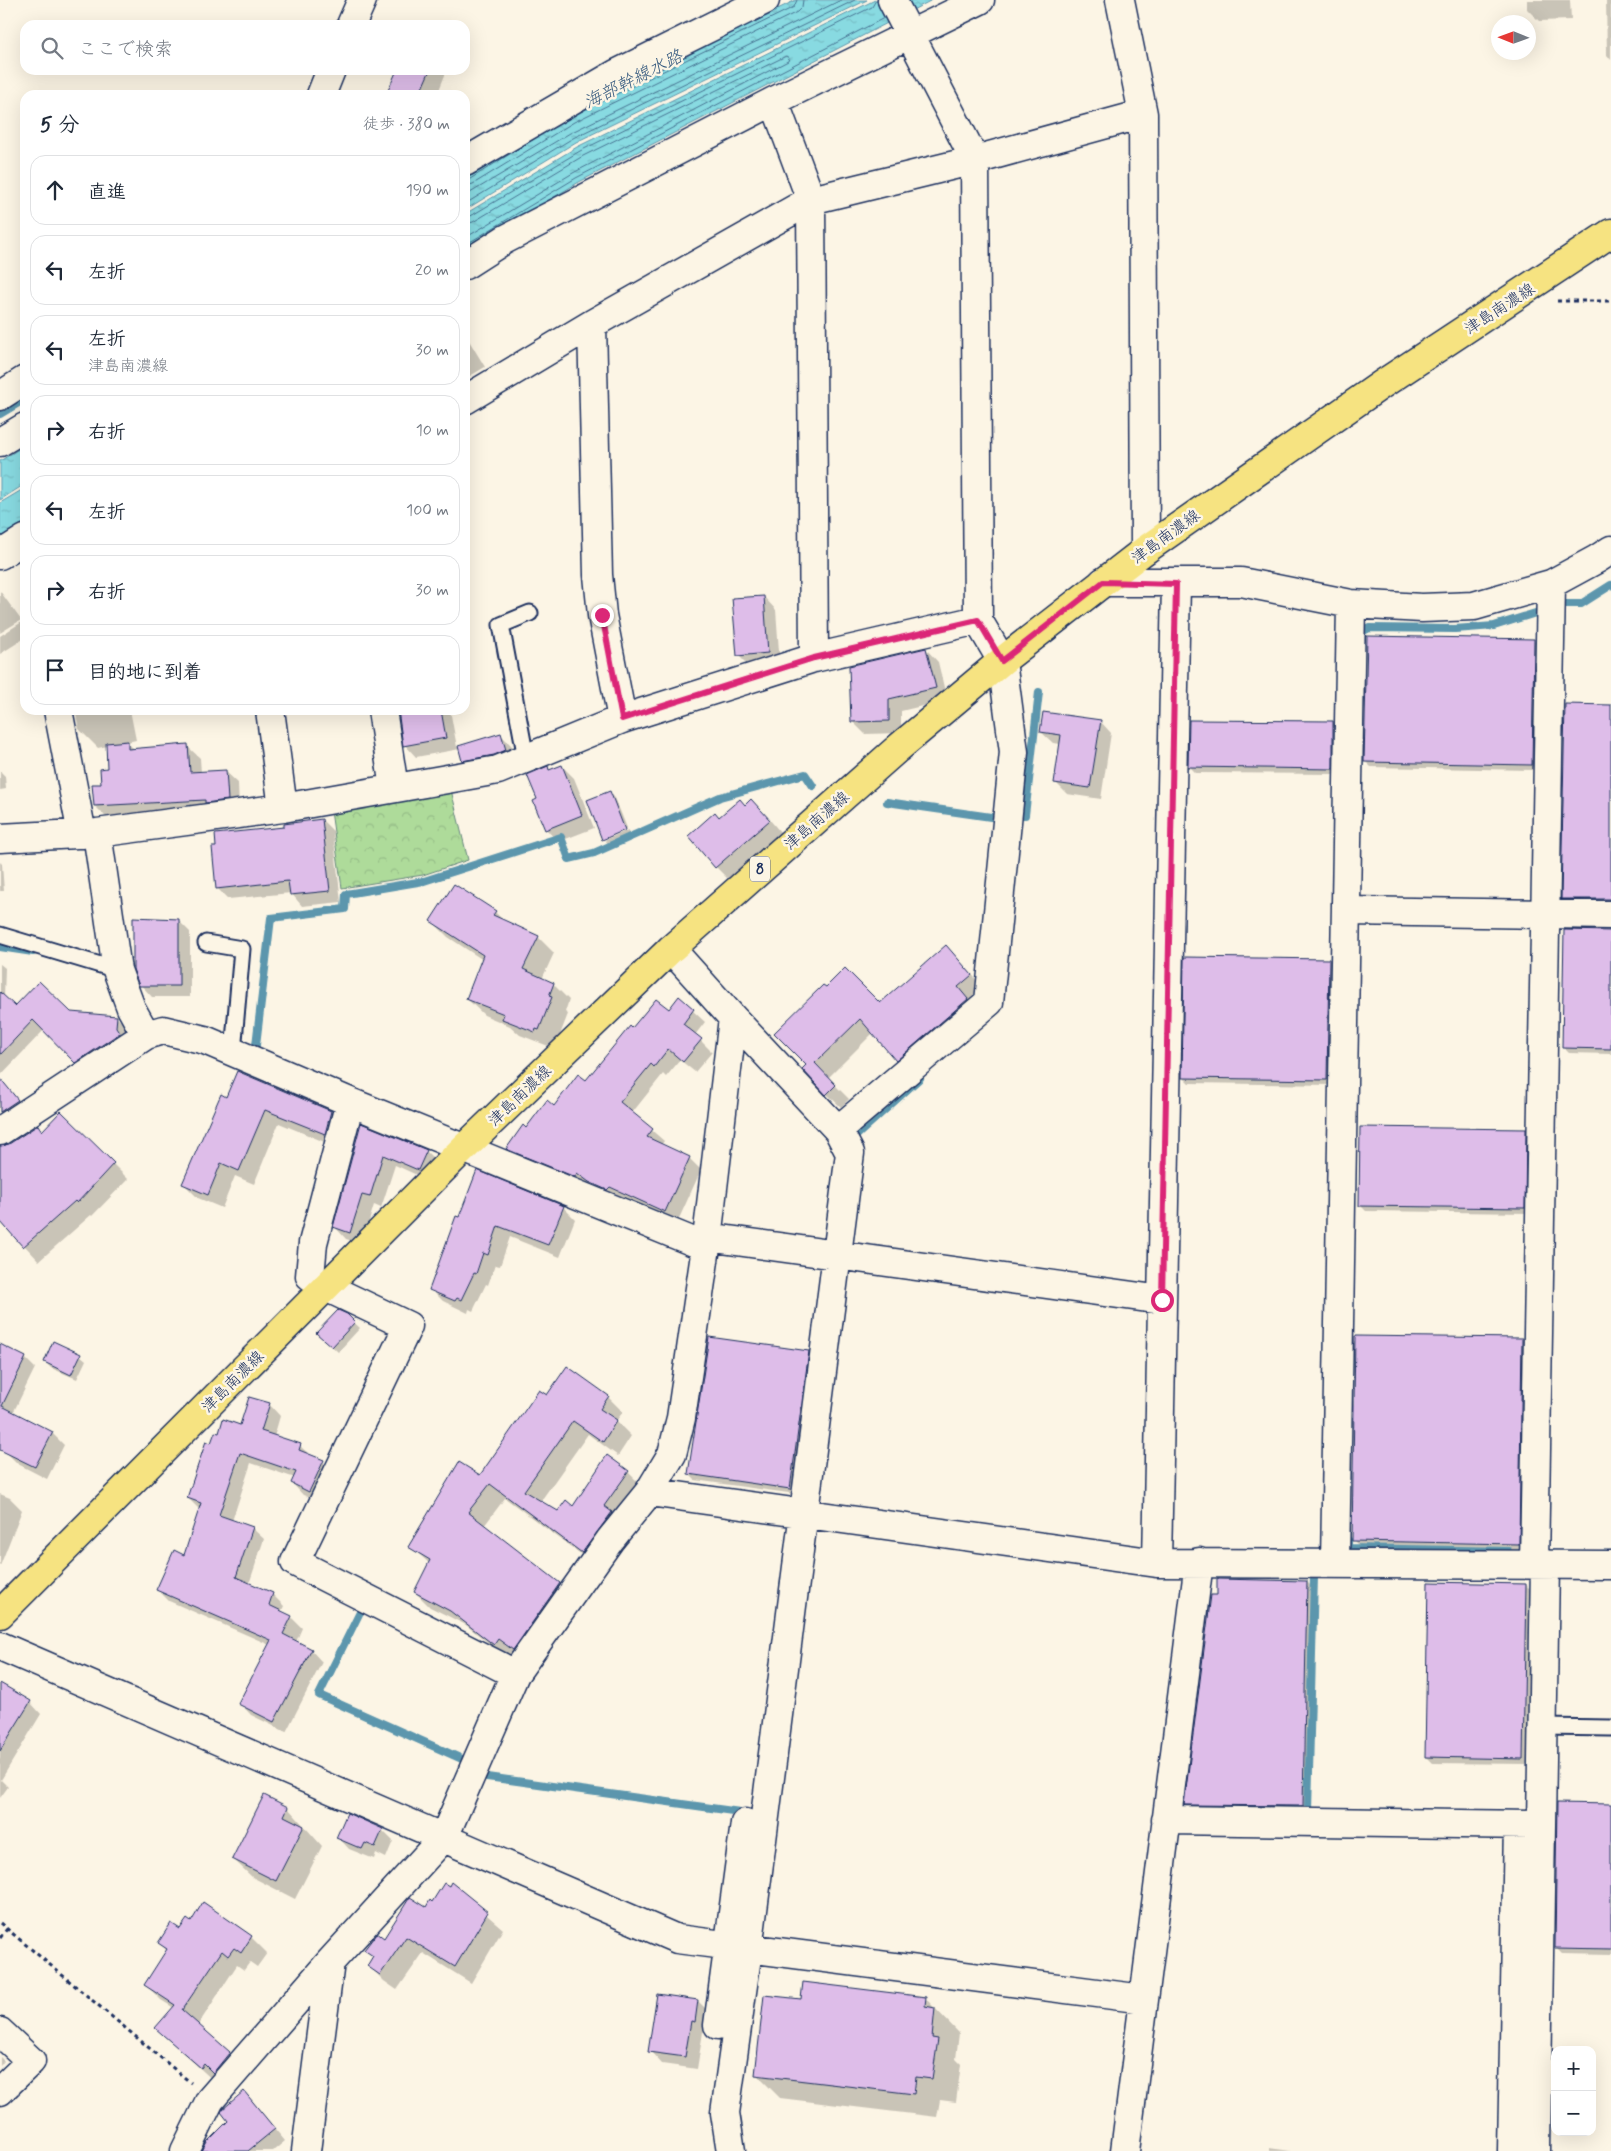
<!DOCTYPE html>
<html lang="ja">
<head>
<meta charset="utf-8">
<style>
  :root { --surface:#fff; --page:#f6f6f7; --text:#1f2937; --muted:#747a83; --line:#e0e1e3 }
  body { margin:0; font-family:Mynerve,"Klee One",sans-serif; background:var(--page); color:var(--text) }
  .controls { position:absolute; right:15px; bottom:15px; display:grid; overflow:hidden; border-radius:10px; box-shadow:0 5px 20px #0002 }
  .controls button { width:45px; height:45px; display:grid; place-items:center; padding:0; border:0; border-bottom:1px solid var(--line); background:var(--surface); color:var(--text); font:25px sans-serif }
  .compass { position:absolute; left:1491px; top:15px; width:45px; height:45px; border-radius:50%; background:var(--surface); box-shadow:0 5px 20px #0002; rotate:271deg }
  .stop { position:absolute; width:15px; height:15px; margin:-11px; border:4px solid #db2777; border-radius:50%; background:#fff }
  .stop.end { background:#db2777; border-color:#fff; box-shadow:0 1px 5px #0008 }
  .list { margin:0; padding:0; list-style:none }
  h2 { display:flex; justify-content:space-between; align-items:center; height:65px; margin:0; padding:0 20px; font-size:21px }
  h2 small { font-size:16px; font-weight:400; color:var(--muted) }
  .list li { display:grid; grid-template-columns:32px 1fr auto; gap:15px; align-items:center; box-sizing:border-box; height:70px; margin:0 10px 10px; padding:0 10px; border:1px solid var(--line); border-radius:15px }
  .list b { display:block; font-size:19px; white-space:nowrap }
  .list p { margin:0; font-size:16px; white-space:nowrap; color:var(--muted) }
  .list em { font-size:16px; font-style:normal; color:var(--muted) }
  .icon { flex:none; width:28px; height:28px; fill:none; stroke:currentColor; stroke-width:2; stroke-linecap:round; stroke-linejoin:round }
  .map { position:relative; flex:none; width:1611px; height:2151px; overflow:hidden }
  .search { position:absolute; background:var(--surface); box-shadow:0 5px 20px #0002; left:20px; top:20px; width:450px; height:55px; display:flex; align-items:center; gap:12px; box-sizing:border-box; padding:0 18px; border-radius:15px; color:var(--muted); font-size:19px }
  .panel { position:absolute; background:var(--surface); box-shadow:0 5px 20px #0002; left:20px; top:90px; width:450px; height:625px; border-radius:15px }
  .map>svg:first-child { display:block }
  .forest { fill:url(#forest-crowns); stroke:#64857c }
  .water { fill:url(#water-ripples); stroke:#5c96ad }
  .shadow { fill:#0003 }
  .lines { fill:none; stroke-linecap:round; stroke-linejoin:round }
  .shore { stroke:#477392; stroke-width:1 }
  .stream { stroke:#5c96ad; stroke-width:8 }
  .building { fill:#debde9; stroke:#1b2f5e }
  .service-casing { stroke:#1b2f5e; stroke-width:19 }
  .minor-casing { stroke:#1b2f5e; stroke-width:31 }
  .primary-casing { stroke:#1b2f5e; stroke-width:31 }
  .path { stroke:#1b2f5e; stroke-width:3; stroke-dasharray:4 4; stroke-linecap:butt }
  .service { stroke:#fcf5e5; stroke-width:15 }
  .minor { stroke:#fcf5e5; stroke-width:28 }
  .primary { stroke:#f6e381; stroke-width:28 }
  .route { stroke:#db2777; stroke-width:6 }
  .labels { text-anchor:middle; stroke-width:5; stroke-linejoin:round; paint-order:stroke }
  .shield { fill:#fcf5e5; stroke:#5e6a86; stroke-width:1 }
  .shield-label { font-size:15px; font-weight:bold; fill:#1b2f5e }
  .street-label { font-size:16px; fill:#1b2f5e; stroke:#fcf5e5 }
  .water-label { font-size:18px; font-style:italic; fill:#365a7f; stroke:#fcf5e5 }
</style>
</head>
<body>
<div class="map">
<svg width="1611" height="2151" viewBox="0 0 1611 2151">
  <defs>
    <pattern id="forest-crowns" width="20" height="18" patternUnits="userSpaceOnUse" patternTransform="scale(1.25)"><rect width="20" height="18" fill="#aedb9a"/><path d="M2 6a3 3 0 1 1 6 0M12 15a3 3 0 1 1 6 0" fill="none" stroke="#95bc87"/></pattern>
    <pattern id="water-ripples" width="26" height="14" patternUnits="userSpaceOnUse" patternTransform="scale(1.25)"><rect width="26" height="14" fill="#88dae1"/><path d="M2 4q2-2 4 0t4 0M15 11q2-2 4 0t4 0" fill="none" stroke="#75bbc3"/></pattern>
  </defs>
  <rect width="100%" height="100%" fill="#fcf5e5"/>
  <filter id="ink" filterUnits="userSpaceOnUse"><feTurbulence type="fractalNoise" baseFrequency=".02" numOctaves="2"/><feDisplacementMap in="SourceGraphic" scale="10" xChannelSelector="R" yChannelSelector="G"/><feConvolveMatrix kernelMatrix="1 2 1 2 8 2 1 2 1" color-interpolation-filters="sRGB"/></filter>
  <g filter="url(#ink)">
    <!-- forest -->
    <path class="forest" d="M451,790l17,70 -45,15 -81,13 -11,-77z"/>
    <!-- water -->
    <path class="water" d="M796,0h71l-291,142 -111,68v-34l103,-64z
      M875,0h57l-353,182 -114,69v-37l112,-67z
      M25,445v39l-25,16v-39z
      M25,488v34l-25,15v-34z"/>
    <!-- shadow -->
    <path class="shadow" d="M1527,0h43l1,20 -32,1 -12,-12z
      M1606,0h5v60l-4,-5z
      M398,70h49l-10,25h-50z
      M465,334l20,33 -20,12z
      M0,591l21,29 -21,13z
      M764,597l12,13 4,55 -30,2 -12,-12z
      M22,622l3,4v12l-25,16v-18z
      M1534,641l6,5 -2,124 -167,-3 -6,-6z
      M926,649l12,13 9,38 -46,11v22l-36,1 -13,-13z
      M1611,706v199l-43,-1 -6,-6z
      M75,710h55l6,30 -9,2 7,7 53,-3 13,12 1,15 24,-2 13,12 1,29 -132,6 -12,-12 14,-36 -2,-24 -9,2 -19,-19z
      M399,710h51l7,37 44,-12 12,12 5,15 -43,10 -12,-12 -3,-11 -44,8 -11,-12z
      M1100,721l11,12 -10,66 -34,-5 -12,-12 6,-38 -8,-1 -12,-11z
      M1333,722l6,6 -1,46 -143,-1 -6,-6z
      M562,766l12,12 20,50 -36,14 -12,-13 -8,-29 10,-32 3,3z
      M0,771l5,5 1,13 -6,1z
      M609,792l6,6 12,30 -23,9v3l-1,-1z
      M745,806l19,7 17,20 -53,46 -12,-12 3,-49z
      M322,820l11,11 8,71 -39,4 -11,-13 -63,6 -11,-11 1,-40 68,-20z
      M628,830l2,6 -21,9 -4,-5z
      M0,862l2,2 2,27h-4z
      M495,912l9,9 34,16 16,16 -12,26 11,5 16,16 -4,12 3,2 -12,31 -4,-1 -1,3 -31,-12 -10,-9 -26,-11 -17,-16 16,-39 -35,-23 -16,-16z
      M179,921l11,11v65h-38l-11,-12z
      M1611,932v122l-42,-1 -6,-6z
      M946,946l39,43 -75,85 -37,-41 -45,45 21,21 -8,8 -14,-13 -19,-29 -32,-32 104,-29z
      M1329,960l6,6 -2,119 -144,-2 -6,-6z
      M0,964l5,4 -1,30 11,10 101,9 11,10 -1,11 -40,35 -42,-43 -44,46z
      M679,998l26,24 -10,13 17,17 -17,20 -15,-12 -14,17 -3,-3 -31,39 32,28 -3,4 28,13 12,12 -24,53 -55,-25 -3,3 -17,-7 -14,-10 -1,4 -68,-28 -12,-12 19,-19 60,-48 46,-51 37,-19z
      M238,1072l93,40 14,14 -6,22 -60,-25 -25,61 -19,-8 -13,32 -24,-10 -14,-14 43,-86z
      M8,1089l12,13 -20,17v-25z
      M61,1112l67,67 -36,37 -1,-1 -52,46 -39,-42v-72l9,-2 29,-19 5,6z
      M361,1125l65,26 12,12 -8,18 -35,-16 -14,43 -7,-3 -12,39 -16,-5 -11,-12z
      M1525,1131l6,5 -1,77 -164,-2 -6,-6z
      M563,1207l12,12 -15,38 -50,-20 -10,29 -5,-1 -7,20 -2,-1 -13,27 -4,-2 -1,4 -25,-12 -12,-12 26,-71z
      M346,1315l14,13 -22,24 -20,-19z
      M1522,1340l12,12 -4,203 -164,-2 -12,-12z
      M0,1345l25,13 10,10 -22,45 39,20 12,12 -17,34 -29,-15 -12,-12 -6,-15z
      M808,1352l6,6 -18,136 -101,-14 -6,-6z
      M80,1355l6,5 -9,19 -26,-11 -6,-6z
      M547,1397h61l15,15 -7,9 15,15 -13,20 -30,-22 -48,68 18,11 16,-5 54,-36 15,15 -46,79 -92,-68 -21,28 75,58 15,15 -65,60 -43,-34 -36,-18 -15,-15 15,-28 -20,-18 70,-70z
      M269,1404l11,12 -6,21 26,9 11,10 12,6 11,11 -13,29 -18,-7 -11,-12 3,-5 -44,-15 -19,58 20,7 12,11 -15,45 24,11 11,11 -3,6 10,5 11,11 -6,14 15,8 11,12 -36,70 -35,-17 -11,-12 30,-58 -101,-44 -11,-11 27,-34 15,-46 -12,-12 24,-54 8,-10 21,-8z
      M0,1494l10,4 12,12 -22,56z
      M1307,1582l6,6 -4,224 -118,-2 -5,-6z
      M1526,1585l6,6 -3,173 -97,-1 -6,-6z
      M30,1702l11,12 -40,66 7,7 -8,11v-88z
      M265,1797l23,11 34,38 -27,53 -43,-22 -19,-18z
      M1611,1805v149l-49,-1 -6,-6z
      M382,1830l11,11 -7,17 -10,-5 -2,6 -25,-10 -11,-12z
      M451,1884l52,45 -32,54 -48,-30 -26,37 -13,-9 -16,-16 5,-8 -7,-7 18,-10 42,-32z
      M204,1904l47,33 16,16 -10,14 -7,-5 -6,8 -7,-5 -39,60 47,43 -29,15 -60,-55 18,-20 -13,-8 -16,-16 22,-33 -7,-8 31,-19z
      M925,1998l34,35 -3,26 5,5 -5,38 -16,-2 -3,17 -157,-19 -24,-24 46,-73z
      M698,2001l12,12 -3,20 -4,-1 -6,37 -35,-5 -12,-13z
      M0,2057l4,4 -4,5z
      M244,2092l41,49 -12,10h-69l26,-30z
      M1269,2148l22,3h-22z"/>
    <g class="lines">
      <!-- shore -->
      <path class="shore" d="M582,111l212,-104 3,-7
        M465,180l5,-1 70,-44
        M465,186l8,-2 101,-62 223,-110 5,-5 1,-7
        M465,196l105,-63 271,-133
        M465,204l108,-66 282,-138
        M465,218l4,-1 111,-66 292,-144 4,-7
        M465,224l8,-2 110,-66 203,-100 3,2 -1,3 -215,112 -108,65
        M465,245l111,-67 308,-160"/>
      <!-- stream -->
      <path class="stream" d="M0,414l25,-15
        M1556,604h25l30,-19
        M1362,639v-7l7,-4 86,1 39,-3 48,-15
        M887,802l111,16
        M1017,819v-4h8l14,-123
        M0,947l33,5
        M256,1045l15,-127 74,-9 1,-15 78,-13 137,-44 8,22 25,-6 126,-56 85,-23 8,12
        M857,1135l63,-57
        M1348,1540v8l160,3
        M362,1608l-43,87 143,64
        M487,1777l253,35
        M1308,1811l6,-235"/>
    </g>
    <!-- building -->
    <path class="building" d="M397,70h33l-11,25h-33z
      M764,596l4,57 -31,3 -5,-58z
      M1367,636l167,3 -2,126 -168,-3z
      M926,648l10,40 -47,11v22l-38,1 -2,-56z
      M1565,704l46,1v194h-50z
      M398,710h43l5,28 -43,8z
      M1043,712l58,8 -11,68 -36,-5 7,-48 -21,-3z
      M1189,720l144,1v48l-145,-2z
      M501,733l5,17 -12,5 -32,6 -4,-15z
      M128,741v8l60,-5 2,28 36,-2 2,30 -23,3v-3l-111,6 -2,-22h9l-1,-15 7,-1 -1,-25z
      M562,765l20,50 -37,15 -12,-29 4,-2 -10,-24 21,-9 1,4z
      M610,791l15,39 -23,10 -15,-40z
      M740,799l5,6 6,-6 19,21 -55,48 -27,-32 27,-24 4,5z
      M322,819l8,72 -40,4 -2,-14 -72,8 -4,-42h4l-1,-13 69,-7v-3z
      M454,884l42,27 -3,4 46,21 -16,33 31,14 -5,13 3,1 -13,33 -3,-1 -1,3 -33,-13 2,-5 -38,-15 17,-44 -53,-34z
      M133,917l46,2v67h-40l-6,-17z
      M1564,930l47,1v118l-49,-1z
      M946,945l26,30 -14,12 10,12 -72,62 -36,-42 -45,44 21,22 -10,10 -24,-26 4,-4 -32,-32 49,-48 3,2 19,-19 35,35z
      M1184,957l145,2 -2,121 -145,-2z
      M39,981l32,31 46,4 -1,11 4,6 -45,30 -42,-43 -33,35v-63l15,14z
      M679,996l15,13 -11,15 19,15 -19,23 -15,-13 -14,18 -3,-3 -31,38 33,27 -6,8 43,20 -25,55 -55,-25 -3,3 -18,-8 -12,-9 -2,4 -69,-28 17,-24 3,3 21,-28 7,6 24,-32 8,6 44,-54 2,2 24,-29 13,10z
      M237,1071l94,40 -6,23 -60,-24 -26,61 -18,-8 -13,32 -26,-11 39,-90 5,3z
      M0,1078l18,22 -18,12z
      M61,1111l53,52 -37,40 -2,-2 -52,46 -23,-26v-75l9,-2 29,-19 4,6z
      M361,1123l66,27 -9,20 -35,-15 -13,42 -8,-2 -12,38 -17,-6z
      M1360,1127l166,2 -1,79 -166,-2z
      M477,1170l87,36 -16,39 -50,-19 -10,29 -5,-2 -7,21 -2,-1 -13,27 -4,-2 -2,3 -26,-11 27,-74 3,1z
      M338,1310l9,4 8,8 -23,25 -16,-14z
      M1355,1336l167,2 -3,206 -167,-3z
      M709,1337l100,14 -19,138 -102,-15z
      M53,1341l28,13 -10,21 -27,-13z
      M0,1344l26,13 -24,49 51,26 -18,35 -35,-17z
      M567,1366l42,30 -9,13 17,11 -14,22 -30,-21 -49,70 34,20 8,-11 7,6 34,-51 22,16 -25,35 8,6 -30,41 -92,-69 -22,28 92,71 -47,67 -15,-11 -4,6 -44,-34 -36,-19 16,-32 -22,-13 51,-85 21,13 59,-85 8,5z
      M249,1397l21,6 -9,28 40,13 -2,6 25,10 -15,32 -18,-9 5,-11 -56,-19 -21,62 34,12 -17,50 37,16 -4,12 23,11 -9,18 29,15 -38,73 -36,-18 33,-64 -115,-50 18,-40 10,5 17,-52 -14,-5 19,-57 5,2 4,-11 4,1 4,-14 17,6z
      M1217,1579l90,2 -4,225 -119,-1 27,-210h6z
      M1428,1582l98,2 -3,175 -98,-2z
      M0,1683l31,18 -31,50z
      M264,1795l24,12 -4,9 20,10 -28,55 -44,-22z
      M1557,1803l54,1v145l-56,-1z
      M347,1813l36,16 -8,18 -10,-4 -3,6 -26,-11z
      M451,1882l37,30 -33,55 -49,-30 -26,38 -13,-9 6,-10 -9,-6 13,-17 7,5 26,-41 16,10 4,-7 2,2 12,-19 5,3z
      M203,1902l49,34 -11,17 -7,-5 -6,8 -6,-5 -40,59 48,42 -17,21 -9,-9 -3,4 -46,-40 20,-23 -31,-20 23,-36 -9,-6 13,-20 9,6 7,-10 4,3z
      M803,1982l123,15 -1,9 10,2 -3,30 6,1 -6,40 -16,-2 -2,17 -159,-19 9,-80 37,4z
      M657,1994l41,6 -3,22 -4,-1 -6,36 -37,-5z
      M244,2091l31,38 -27,22h-46l5,-9 21,-21 -7,-9 2,-3z"/>
    <g class="lines">
      <!-- service casing -->
      <g class="service-casing">
        <path id="service" d="M526,758l-25,-133 29,-12
          M0,935l117,35
          M206,943l36,6 -9,103
          M1543,1727l68,1"/>
      </g>
      <!-- minor casing -->
      <g class="minor-casing">
        <path id="minor" d="M892,0l83,160 3,460
          M1120,0l23,114 2,436
          M351,25l11,-25
          M321,95l10,-25
          M774,101l37,99 3,458
          M465,162l151,-88 149,-74
          M465,265l39,-25 270,-139 206,-101
          M592,324l6,251 4,40 20,104
          M0,396l25,-16
          M465,400l127,-76 219,-124 164,-40 168,-46
          M0,442l25,-15
          M0,555l25,-16
          M1103,582h138l110,22 71,4 52,-2 77,-22 46,-25 14,-9
          M58,710l24,124
          M270,710l13,98
          M382,710l12,78
          M97,833l20,137 14,38 15,27
          M0,838l97,-5 186,-25 215,-38 124,-51 192,-61 164,-38 24,41 12,91 -25,250 -151,128 -105,-112
          M1346,911l265,4
          M350,1102l-37,141 -3,33 16,11 82,39 -113,236 220,112
          M0,1131l146,-96 17,-5 42,10 145,62 356,145
          M707,1237l455,63
          M649,1492l508,71 454,2
          M1157,1563l19,-980
          M1335,1563l16,-959
          M1534,1564l17,-980
          M0,1646l677,293 467,60
          M1166,1820l375,5
          M718,2025l27,-202
          M0,2032l31,29 -31,30
          M185,2151l25,-51 120,-138
          M306,2151l24,-189 114,-125 71,-163 95,-134 39,-48 23,-38 9,-36 25,-171 27,-229 -62,-69
          M731,2151l-6,-38 23,-164 102,-796 -12,-23
          M1125,2151l74,-589
          M1512,2151l6,-326
          M1536,2151l9,-587"/>
      </g>
      <!-- primary casing -->
      <g class="primary-casing">
        <path id="primary" d="M0,1614l463,-465 208,-200 226,-200 105,-88 143,-111 236,-165 230,-152"/>
      </g>
      <!-- path -->
      <path class="path" d="M1557,301h54
        M0,1923l191,160
        M0,1938l7,-9"/>
      <!-- service -->
      <use href="#service" class="service"/>
      <!-- minor -->
      <use href="#minor" class="minor"/>
      <!-- primary -->
      <use href="#primary" class="primary"/>
    </g>
  </g>
  <g class="lines" filter="url(#ink)">
    <!-- route -->
    <path class="route" d="M602,615l20,104 192,-61 164,-38 24,41 101,-79 73,2 -14,716"/>
  </g>
  <g class="labels">
    <!-- shield labels -->
    <rect class="shield" x="750" y="856.5" width="20" height="25" rx="4"/>
    <g class="shield-label">
      <text x="760" y="874">8</text>
    </g>
    <!-- street labels -->
    <g class="street-label">
      <text transform="translate(1499 308) rotate(-33)" y="6">津島南濃線</text>
      <text transform="translate(1165 536) rotate(-36)" y="6">津島南濃線</text>
      <text transform="translate(816 820) rotate(-41)" y="6">津島南濃線</text>
      <text transform="translate(519 1095) rotate(-44)" y="6">津島南濃線</text>
      <text transform="translate(232 1381) rotate(-45)" y="6">津島南濃線</text>
    </g>
    <!-- water labels -->
    <g class="water-label">
      <text transform="translate(633 79) rotate(-27)" y="6">海部幹線水路</text>
    </g>
  </g>
</svg>
<div class="controls">
<button>+</button>
<button>−</button>
</div>
<svg class="compass" viewBox="-18 -18 36 36"><path d="M0-13l5 13h-10z" fill="#e53935"/><path d="M0 13l5-13h-10z" fill="#747a83"/></svg>
<div class="stop" style="left:1162px;top:1300px"></div>
<div class="stop end" style="left:602px;top:615px"></div>
<div class="search"><svg class="icon" aria-label="search" viewBox="0 0 24 24"><circle cx="10" cy="10" r="6"/><path d="M15 15l6 6"/></svg>ここで検索</div>
<section class="panel">
<h2>5 分<small>徒歩 · 380 m</small></h2>
<ul class="list">
<li><svg class="icon" aria-label="ahead" viewBox="0 0 24 24"><path d="M12 20V5M6 11l6-6 6 6"/></svg><div><b>直進</b></div><em>190 m</em></li>
<li><svg class="icon" aria-label="left" viewBox="0 0 24 24"><path d="M17 20v-9H6M10 6l-5 5 5 5"/></svg><div><b>左折</b></div><em>20 m</em></li>
<li><svg class="icon" aria-label="left" viewBox="0 0 24 24"><path d="M17 20v-9H6M10 6l-5 5 5 5"/></svg><div><b>左折</b><p>津島南濃線</p></div><em>30 m</em></li>
<li><svg class="icon" aria-label="right" viewBox="0 0 24 24"><path d="M7 20v-9h11M14 6l5 5-5 5"/></svg><div><b>右折</b></div><em>10 m</em></li>
<li><svg class="icon" aria-label="left" viewBox="0 0 24 24"><path d="M17 20v-9H6M10 6l-5 5 5 5"/></svg><div><b>左折</b></div><em>100 m</em></li>
<li><svg class="icon" aria-label="right" viewBox="0 0 24 24"><path d="M7 20v-9h11M14 6l5 5-5 5"/></svg><div><b>右折</b></div><em>30 m</em></li>
<li><svg class="icon" aria-label="arrive" viewBox="0 0 24 24"><path d="M6 21V4h12l-3 4 3 4H6"/></svg><div><b>目的地に到着</b></div></li>
</ul>
</section>
</div>
</body>
</html>
